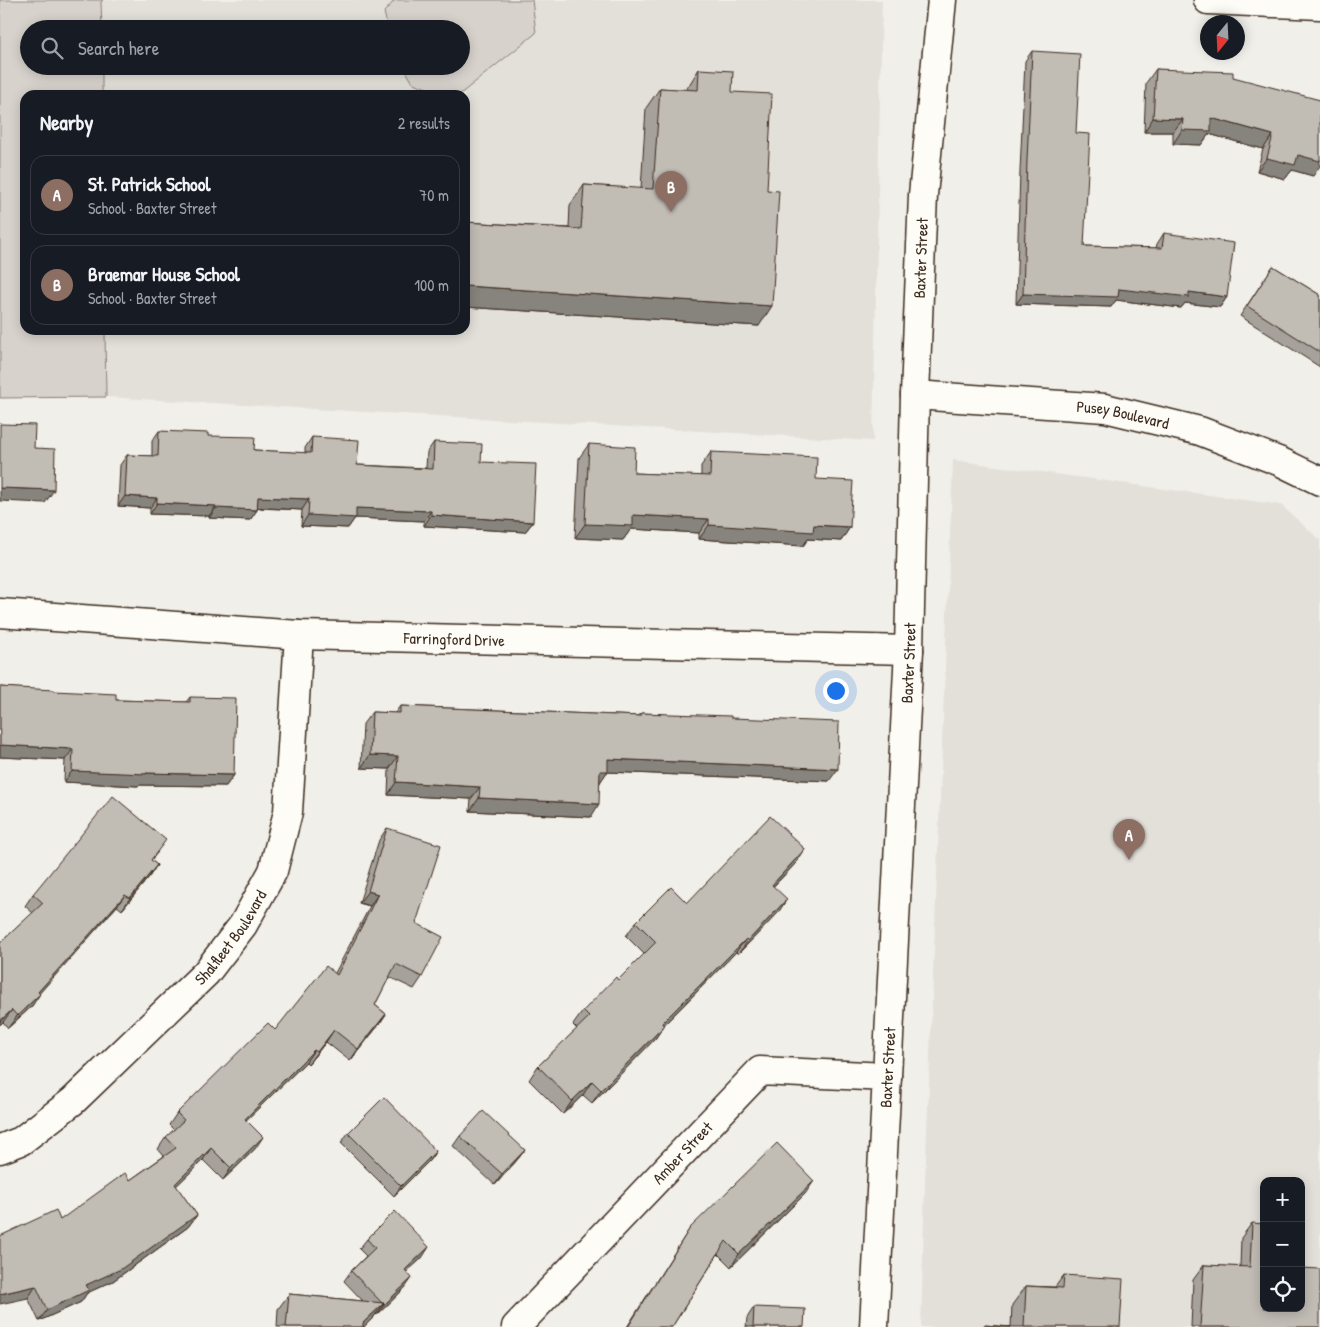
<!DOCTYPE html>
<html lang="en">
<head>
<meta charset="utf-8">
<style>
  :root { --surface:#171b24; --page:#20242c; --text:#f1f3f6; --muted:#9ea1a6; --line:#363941; --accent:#d1495b }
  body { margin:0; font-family:"Patrick Hand",sans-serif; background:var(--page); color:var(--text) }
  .controls { position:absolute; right:15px; bottom:15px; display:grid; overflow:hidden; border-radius:10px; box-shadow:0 2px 12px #0003 }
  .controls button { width:45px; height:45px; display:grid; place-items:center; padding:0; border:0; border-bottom:1px solid var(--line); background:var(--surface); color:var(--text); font:25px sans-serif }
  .compass { position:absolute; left:1200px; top:15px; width:45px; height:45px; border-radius:50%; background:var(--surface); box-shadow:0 2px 12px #0003; rotate:198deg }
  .you { position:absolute; left:835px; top:690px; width:18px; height:18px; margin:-12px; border:4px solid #fff; border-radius:50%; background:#1a73e8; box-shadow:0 0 0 8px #1a73e833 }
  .badge { display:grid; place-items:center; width:32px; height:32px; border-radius:50%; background:var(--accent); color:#fff; font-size:16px; font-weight:700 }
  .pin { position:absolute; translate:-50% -41px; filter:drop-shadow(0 1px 2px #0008) }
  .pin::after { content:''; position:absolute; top:26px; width:18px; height:15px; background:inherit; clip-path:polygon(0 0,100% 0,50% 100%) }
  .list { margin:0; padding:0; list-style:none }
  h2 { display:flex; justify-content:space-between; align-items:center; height:65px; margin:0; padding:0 20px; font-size:21px }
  h2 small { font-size:16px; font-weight:400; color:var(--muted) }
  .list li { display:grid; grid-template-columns:32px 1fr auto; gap:15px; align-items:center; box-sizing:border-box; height:80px; margin:0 10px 10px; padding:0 10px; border:1px solid var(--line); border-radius:15px }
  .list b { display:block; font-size:19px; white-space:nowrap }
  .list p { margin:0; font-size:16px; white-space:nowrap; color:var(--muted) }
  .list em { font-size:16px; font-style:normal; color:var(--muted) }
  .icon { flex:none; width:28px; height:28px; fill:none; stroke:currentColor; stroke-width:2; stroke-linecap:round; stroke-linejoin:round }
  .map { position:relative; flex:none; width:1320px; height:1327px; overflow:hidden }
  .search { position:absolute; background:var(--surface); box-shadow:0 2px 12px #0003; left:20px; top:20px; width:450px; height:55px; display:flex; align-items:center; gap:12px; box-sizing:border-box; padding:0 18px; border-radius:28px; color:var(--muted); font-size:19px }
  .panel { position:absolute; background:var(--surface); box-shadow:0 2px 12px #0003; left:20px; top:90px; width:450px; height:245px; border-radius:15px }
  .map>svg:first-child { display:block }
  .built { fill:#e3e0da; fill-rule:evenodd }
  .green { fill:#d7d2cc; stroke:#897e75 }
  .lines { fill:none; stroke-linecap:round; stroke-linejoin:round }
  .street-casing { stroke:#3b2a1e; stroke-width:31 }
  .street { stroke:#fdfcf7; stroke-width:28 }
  .wall { fill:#a6a29b; stroke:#3b2a1e }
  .shaded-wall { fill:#87847e; stroke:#3b2a1e }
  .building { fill:#c1bcb4; stroke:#3b2a1e }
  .labels { text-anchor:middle; stroke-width:4.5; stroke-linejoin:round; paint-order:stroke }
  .street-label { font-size:16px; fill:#3b2a1e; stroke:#fdfcf7 }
</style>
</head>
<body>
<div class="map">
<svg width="1320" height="1327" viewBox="0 0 1320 1327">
  <rect width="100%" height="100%" fill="#f1efea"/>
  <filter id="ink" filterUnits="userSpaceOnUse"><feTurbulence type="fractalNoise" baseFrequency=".02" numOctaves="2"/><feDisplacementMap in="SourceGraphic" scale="10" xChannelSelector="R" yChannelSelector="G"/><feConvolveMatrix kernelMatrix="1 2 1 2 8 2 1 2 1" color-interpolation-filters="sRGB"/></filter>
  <g filter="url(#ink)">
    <!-- built -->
    <path class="built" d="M103,0h779l-9,441 -767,-44 -1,-67h360v-235h-363v-29h359v-37h-359l-1,-27z
      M953,460l328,45 39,35v787h-399l4,-143zM1264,1181h37v127h-37z"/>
    <!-- green -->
    <path class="green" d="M0,0h103l-2,2 1,27h-73v37h73v29h-77v235h80l1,67 -106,1z
      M395,0h137l4,33 -77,62h-13l-33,-12 -10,-17h58v-37h-73l-4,-17z"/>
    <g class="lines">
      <!-- street casing -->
      <g class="street-casing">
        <g id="street">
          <path d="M1208,0l112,5"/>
          <path id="s1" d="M915,395l190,13 95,23 81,31 39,19"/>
          <path id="s2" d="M0,613l299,22 610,15"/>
          <path id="s3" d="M0,1149l21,-8 52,-40 133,-128 37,-48 30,-54 15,-59 11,-177"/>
          <path id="s4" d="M516,1327l244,-256 127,6"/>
          <path id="s5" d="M874,1327l35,-677 6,-255 8,-200 19,-195"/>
        </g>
      </g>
      <!-- street -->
      <use href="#street" class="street"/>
    </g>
    <!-- wall -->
    <path class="wall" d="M1032,51l44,82 8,113 72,2 1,-4 7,-11 63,64 -7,10 -35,-4 -4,5 -65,-8 -5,7 -95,-3 4,-133 5,-110z
      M699,69l33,23 27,234 -294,-19v-85l104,6 1,-23 14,-20 57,4 5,-81 14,-20 26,2z
      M1156,69l77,8 80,99 -21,-6 -7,9 -28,-8 6,-22 -54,-15 -8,11 -28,-1v-12h-29l2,-49z
      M1273,266l47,29v72l-80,-51z
      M159,431l49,5 46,14 51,3v-5l7,-11 45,28 69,3 1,-16 7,-10 47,20 52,60 -8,10 -101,-6v-5l-69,-3 -7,10 -47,-2 1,-16 -44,-2 -1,2 -7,10 -41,-2v-2l-59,-2v-6l-32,-2 2,-41 7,-10 25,1v-15z
      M589,444l45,29 67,3v-10l10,-14 105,27 34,48 -9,14 -33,-2 -5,7 -104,-7v-6l-68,-4 -8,11 -48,-2 4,-80z
      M0,687l54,4 62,9 70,2 4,-5 44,78 -8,11 -87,-1 -1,1 -74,-4 1,-22 -65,-3z
      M400,706l239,10 2,-3 90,5 98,63 -222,-9 -7,10 -9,35 -121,-6 1,-12 -83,-4 1,-26 -28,-1 2,-44 9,-12 23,1z
      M387,828l29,95 6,54 -8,12 -25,-12 -14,28 11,9 -8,12 -28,35 -24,-19 -18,22 -2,-2 -60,58 9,29 -32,31 -20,-20 -27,26 21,29 -9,12 -75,54 -26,12 -6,9 -42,19 -11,-23 32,-78 70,-40 34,-24 -6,-7 8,-12 8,-7 -5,-5 8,-12 98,-83 60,-57 35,-67 -11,-3 20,-63z
      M805,849l-9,14 -23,24 5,26 -40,41 -2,-2 -72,73 -9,14 -63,64 -9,-8 -20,19 -34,-34 9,-14 39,-37 -4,-4 10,-14 35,-31 26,-26 -18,-18 10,-14 51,-19z
      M158,852l-7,8 6,5 -8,12 -27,33 -5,-4 -78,87 -7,13 -24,22 -5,-6 -3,3v-82l33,-30 -8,-7 8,-12z
      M348,1133l88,18 -7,10 -35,35 -53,-53z
      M460,1136l65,14 -8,10 -22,25 -42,-39z
      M805,1194l-74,73 -13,-13 -46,73h-45l63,-99z
      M1252,1223l12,85 56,19h-129l2,-47 11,-15 36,2 1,-29z
      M367,1239l55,19 -16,14 -1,16 -28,27 -1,-1 -3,4 -9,9h-87l1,-18 11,-15 74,7 -19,-20 7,-10 15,-15 -7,-7z
      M1064,1275l56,52h-137l1,-2 27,2 1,-22 14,-19 29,1z
      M754,1307l50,20h-58l1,-9z"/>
    <!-- shaded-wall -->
    <path class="shaded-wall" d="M1153,118l30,1 -10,13h-29z
      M1211,118l62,17 -10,14 -54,-15 -8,11 -28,-1 9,-14z
      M1298,155l22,4v7l-7,10 -21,-6 -7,9 -28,-8 10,-13z
      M465,286l307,20 -13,20 -294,-19z
      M1119,289l70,3 38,5 -7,10 -35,-4 -4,5 -65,-8 -5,7 -95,-3 7,-10z
      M0,488l54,2 -9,13 -45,-2z
      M125,496l32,2 -7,10 -32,-2z
      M258,497l51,2 -7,11 -51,-3z
      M157,503l59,3 -7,10 -59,-2z
      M216,508l41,2 -7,10 -41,-2z
      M356,508l75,3 -7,10 -69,-3 -7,10 -47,-2 7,-11z
      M431,515l102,7 -8,10 -101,-6z
      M633,515l76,4 -10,14 -68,-4 -8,11 -48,-2 10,-14z
      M709,525h105l36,2 -9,14 -33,-2 -5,7 -104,-7z
      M0,745l73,4 -8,11 -65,-3z
      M370,755l28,1 -9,13 -28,-1z
      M608,759l230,10 -9,12 -222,-9 -8,12 -7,-1z
      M72,771l74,2 88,2 -8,11 -87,-1 -1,1 -74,-4z
      M396,782l84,5 -9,12 -83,-4z
      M479,798l120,6 -8,13 -121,-6z
      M805,849l-9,14 -34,35 10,-13z
      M157,865l-8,12 -27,33 8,-12z
      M368,891l10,3 -8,12 -11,-3z
      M125,895l-8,11 -87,98 8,-12z
      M787,899l-9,14 -40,41 10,-13z
      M746,939l-10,13 -84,85 10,-14z
      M40,994l-8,12 -24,22 9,-12z
      M12,1010l-9,12 -3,3v-4z
      M386,1014l-8,12 -28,35 8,-12z
      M664,1026l-9,13 -63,64 9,-13z
      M334,1030l-8,12 -18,22 9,-12z
      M314,1050l-8,12 -70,68 9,-11z
      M592,1081l-9,14 -20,19 9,-13z
      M263,1137l-8,12 -32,31 8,-12z
      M211,1148l-8,12 -37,36 9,-12z
      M525,1150l-8,10 -22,25 7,-11z
      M436,1151l-7,10 -35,35 7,-10z
      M814,1181l-9,13 -74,73 8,-13z
      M197,1215l-9,12 -75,54 -26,12 -6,9 -42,19 8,-11z
      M429,1247l-7,11 -25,23 8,-11z
      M412,1278l-7,10 -28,27 7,-10z
      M36,1286l-8,12 -28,6v-10z
      M384,1303l-11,15 -9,9h-4l3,-4z"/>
    <!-- building -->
    <path class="building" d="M1032,51l48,3 -4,79 14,1 -6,112 78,2 2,-15 70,10 -7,54 -38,-5v5l-70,-8 -1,8 -95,-3 4,-134z
      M699,69l34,2 -1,21 40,2 -5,96 12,1 -7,115 -307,-20v-64l116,7 3,-44 69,4 7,-101 38,2z
      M1156,69l77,3v5l87,23v61l-22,-6 -3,10 -28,-7 6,-23 -62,-17v13l-29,-1 1,-11 -30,-1z
      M1273,266l47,29v57l-73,-46z
      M0,424l35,1 -1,23 21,1 -1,41 -54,-2z
      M159,431l49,2v3l47,1 -1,13 57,3 1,-16 47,3 -2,25 76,4 1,-27 48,2 -1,18 55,2 -3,58 -102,-7v-4l-75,-3v10l-48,-3 1,-16 -51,-2 -1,13 -41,-2v-2l-59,-3v-5l-32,-2 2,-41 31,1z
      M589,444l46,3 -1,26 76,3 1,-24 106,5 -1,22 37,2 -3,46 -36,-2 -1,7 -104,-7v-6l-76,-4v11l-48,-2z
      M0,687l54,3v1l62,3v6l74,2v-5l46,1 -2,77 -88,-2v1l-74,-3 1,-22 -73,-4z
      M400,706l241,10v-3l90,3v2l108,4 -1,47 -230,-10v12h-8l-1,33 -120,-6 1,-11 -84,-5 2,-26 -28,-1 2,-43 28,1z
      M113,796l53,44 -15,20 6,5 -27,33 -5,-3 -87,97 2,2 -23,22 -5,-6 -12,11v-78l43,-40 -10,-9z
      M770,816l35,33 -33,36 15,14 -39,42 -2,-2 -84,84 2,3 -63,64 -9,-9 -20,20 -34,-35 51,-49 -6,-6 33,-34 2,3 38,-38 -20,-20 35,-35 16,16z
      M387,828l54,17 -25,78 27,14 -21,40 -26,-13 -21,41 11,9 -28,35 -24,-19 -17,22 -3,-2 -69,69 18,18 -32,31 -20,-20 -36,36 22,31 -76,54 -35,16 3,5 -42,20 -11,-24 -36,8v-58l56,-26 4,10 65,-47 5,7 46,-32 -10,-11 18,-17 -7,-7 91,-90 7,7 51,-64 11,9 41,-81 -10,-3z
      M384,1097l52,54 -35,35 -53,-53z
      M483,1111l42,39 -23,24 -42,-38z
      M777,1143l37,38 -75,73 -13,-13 -54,86h-44l62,-99z
      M395,1211l34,36 -24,23 7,8 -28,27 -33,-34 24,-23 -8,-9z
      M1252,1223l12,1v84h37v-40l19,1v58h-120l4,-62 46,2z
      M1064,1275l59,4 -3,48h-96l2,-41 37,2z
      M289,1294l95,9 -21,20v4h-77z
      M754,1307l51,2 -1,18h-51z
      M984,1325l27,2h-27z"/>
  </g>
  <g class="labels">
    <!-- street labels -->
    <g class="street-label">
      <text dy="6" stroke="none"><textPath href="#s5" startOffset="1070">Baxter Street</textPath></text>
      <text dy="6" stroke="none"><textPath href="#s1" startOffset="209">Pusey Boulevard</textPath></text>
      <text dy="6" stroke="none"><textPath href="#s2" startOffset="455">Farringford Drive</textPath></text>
      <text dy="6" stroke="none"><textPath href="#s5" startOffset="665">Baxter Street</textPath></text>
      <text dy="6" stroke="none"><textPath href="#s3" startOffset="316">Shalfleet Boulevard</textPath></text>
      <text dy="6" stroke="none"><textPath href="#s5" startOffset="260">Baxter Street</textPath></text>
      <text dy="6" stroke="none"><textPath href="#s4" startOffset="241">Amber Street</textPath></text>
    </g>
  </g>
</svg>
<div class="controls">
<button>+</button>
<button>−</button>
<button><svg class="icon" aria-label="locate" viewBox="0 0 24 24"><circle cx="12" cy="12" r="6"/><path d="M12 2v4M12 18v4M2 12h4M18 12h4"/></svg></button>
</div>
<svg class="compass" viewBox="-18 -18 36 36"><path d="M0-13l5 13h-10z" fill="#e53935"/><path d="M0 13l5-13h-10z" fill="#9ea1a6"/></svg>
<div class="you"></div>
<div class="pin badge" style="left:1129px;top:860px;background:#8d6e63">A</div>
<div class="pin badge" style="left:671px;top:212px;background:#8d6e63">B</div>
<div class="search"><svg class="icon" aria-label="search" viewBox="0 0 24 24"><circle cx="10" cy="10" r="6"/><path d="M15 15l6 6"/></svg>Search here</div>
<section class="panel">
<h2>Nearby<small>2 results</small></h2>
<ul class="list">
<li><span class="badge" style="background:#8d6e63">A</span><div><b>St. Patrick School</b><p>School · Baxter Street</p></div><em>70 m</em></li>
<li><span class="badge" style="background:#8d6e63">B</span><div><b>Braemar House School</b><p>School · Baxter Street</p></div><em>100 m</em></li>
</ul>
</section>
</div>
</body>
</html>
